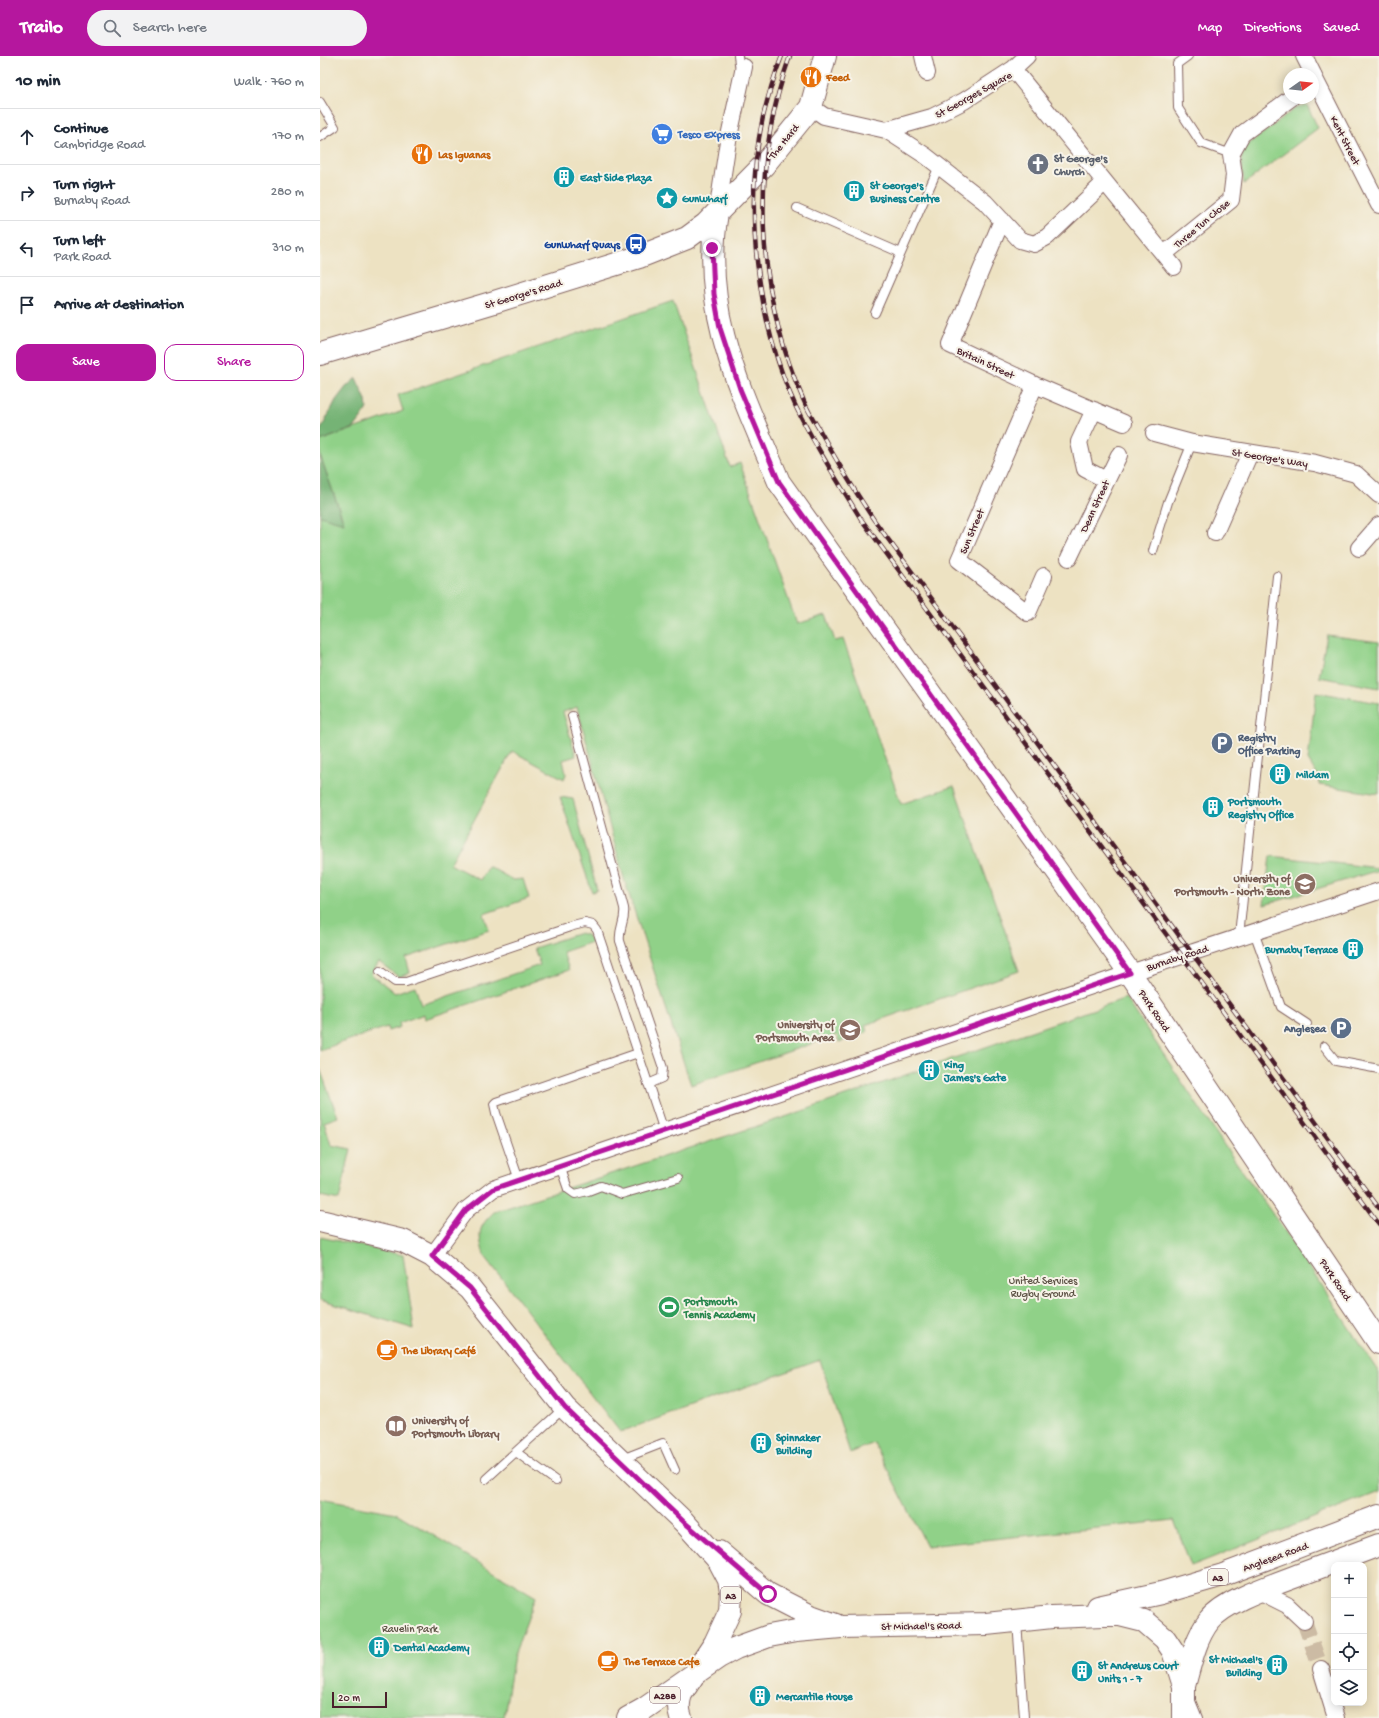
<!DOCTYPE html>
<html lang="en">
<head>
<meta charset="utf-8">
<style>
  :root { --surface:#fff; --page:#f2f2f3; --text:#1f2937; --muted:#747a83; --line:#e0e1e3; --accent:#b5179e }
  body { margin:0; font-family:"Gochi Hand",sans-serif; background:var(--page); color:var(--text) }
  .controls { position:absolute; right:12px; bottom:12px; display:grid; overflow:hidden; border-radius:8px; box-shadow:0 2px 10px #0003 }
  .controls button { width:36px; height:36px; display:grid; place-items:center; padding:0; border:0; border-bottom:1px solid var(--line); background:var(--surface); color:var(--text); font:20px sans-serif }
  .compass { position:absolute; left:963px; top:12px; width:36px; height:36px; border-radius:50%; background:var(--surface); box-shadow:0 2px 10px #0003; rotate:75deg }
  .scale { position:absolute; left:12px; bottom:10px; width:55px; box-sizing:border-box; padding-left:4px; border:2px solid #4a1f2b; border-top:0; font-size:11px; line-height:14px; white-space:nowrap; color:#4a1f2b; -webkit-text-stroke:3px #f7f3e8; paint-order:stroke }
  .stop { position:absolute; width:12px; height:12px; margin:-9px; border:3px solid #b5179e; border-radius:50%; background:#fff }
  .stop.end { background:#b5179e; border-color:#fff; box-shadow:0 1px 4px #0008 }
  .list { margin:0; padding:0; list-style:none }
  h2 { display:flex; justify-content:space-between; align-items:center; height:52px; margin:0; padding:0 16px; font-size:17px }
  h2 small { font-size:13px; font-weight:400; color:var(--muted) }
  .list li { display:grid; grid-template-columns:26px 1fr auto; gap:12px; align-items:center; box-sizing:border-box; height:56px; padding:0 16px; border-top:1px solid var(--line) }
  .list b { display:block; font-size:15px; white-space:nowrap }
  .list p { margin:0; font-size:13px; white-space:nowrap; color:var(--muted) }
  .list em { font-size:13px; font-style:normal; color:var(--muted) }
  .actions { display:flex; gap:8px; padding:12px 16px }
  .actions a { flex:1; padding:9px 0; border:1px solid var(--accent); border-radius:12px; text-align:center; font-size:14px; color:var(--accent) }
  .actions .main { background:var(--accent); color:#fff }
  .icon { flex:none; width:22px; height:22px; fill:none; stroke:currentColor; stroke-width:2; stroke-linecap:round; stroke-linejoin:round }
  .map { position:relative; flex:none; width:1059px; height:1662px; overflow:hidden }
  header { display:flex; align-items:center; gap:24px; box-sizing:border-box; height:56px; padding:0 20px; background:var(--accent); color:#fff }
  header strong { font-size:19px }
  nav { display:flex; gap:22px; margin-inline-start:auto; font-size:14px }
  .search { width:280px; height:36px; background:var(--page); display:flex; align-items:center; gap:10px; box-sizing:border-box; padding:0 14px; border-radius:22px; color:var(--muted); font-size:15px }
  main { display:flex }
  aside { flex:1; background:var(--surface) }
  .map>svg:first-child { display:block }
  .green { fill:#90d188; stroke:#6d785a }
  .forest { fill:#74b374; stroke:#5f6950 }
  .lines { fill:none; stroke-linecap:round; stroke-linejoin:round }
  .street-tunnel { stroke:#ccbba4; stroke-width:16; stroke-dasharray:16 8; stroke-linecap:butt }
  .lane-casing { stroke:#836360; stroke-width:10 }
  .street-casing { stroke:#836360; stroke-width:18 }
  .secondary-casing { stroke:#836360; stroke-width:24 }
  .primary-casing { stroke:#836360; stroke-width:24 }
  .lane { stroke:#fff; stroke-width:8 }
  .street { stroke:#fff; stroke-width:16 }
  .secondary { stroke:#fff; stroke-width:22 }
  .primary { stroke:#fff; stroke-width:22 }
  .rail-casing { stroke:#4a1f2b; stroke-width:4.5 }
  .rail { stroke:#f7f3e8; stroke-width:3; stroke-dasharray:9; stroke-linecap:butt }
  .route { stroke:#b5179e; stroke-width:5 }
  .labels { text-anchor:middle; stroke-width:4; stroke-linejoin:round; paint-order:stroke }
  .shield { fill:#f7f3e8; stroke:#7e5f64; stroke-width:1 }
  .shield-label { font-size:10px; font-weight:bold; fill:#4a1f2b }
  .food-label { font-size:11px; font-weight:bold; fill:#c56008; stroke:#f7f3e8; text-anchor:start }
  .street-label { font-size:11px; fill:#4a1f2b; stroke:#f7f3e8 }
  .shop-label { font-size:11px; font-weight:bold; fill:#366cbe; stroke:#f7f3e8; text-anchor:start }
  .worship-label { font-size:11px; font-weight:bold; fill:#5b616d; stroke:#f7f3e8; text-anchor:start }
  .culture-label { font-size:11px; font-weight:bold; fill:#0d838f; stroke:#f7f3e8; text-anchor:start }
  .transit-label { font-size:11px; font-weight:bold; fill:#164399; stroke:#f7f3e8; text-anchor:end }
  .service-label { font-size:11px; font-weight:bold; fill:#4e5e75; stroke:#f7f3e8; text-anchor:start }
  .education-label { font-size:11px; font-weight:bold; fill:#785e54; stroke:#f7f3e8; text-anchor:end }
  .park-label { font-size:11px; fill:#5f5447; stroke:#f7f3e8 }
  .leisure-label { font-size:11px; font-weight:bold; fill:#27864d; stroke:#f7f3e8; text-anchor:start }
</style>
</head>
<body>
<header>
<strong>Trailo</strong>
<div class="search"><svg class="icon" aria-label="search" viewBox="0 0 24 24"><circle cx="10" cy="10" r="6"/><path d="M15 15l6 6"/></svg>Search here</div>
<nav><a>Map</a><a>Directions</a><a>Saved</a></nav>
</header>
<main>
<aside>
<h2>10 min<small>Walk · 760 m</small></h2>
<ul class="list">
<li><svg class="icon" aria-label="ahead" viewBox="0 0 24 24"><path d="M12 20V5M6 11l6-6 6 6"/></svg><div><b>Continue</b><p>Cambridge Road</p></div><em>170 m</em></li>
<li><svg class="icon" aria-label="right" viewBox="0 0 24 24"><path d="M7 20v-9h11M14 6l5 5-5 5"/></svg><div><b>Turn right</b><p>Burnaby Road</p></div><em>280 m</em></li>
<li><svg class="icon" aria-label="left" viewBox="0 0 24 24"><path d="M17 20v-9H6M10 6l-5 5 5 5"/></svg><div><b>Turn left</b><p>Park Road</p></div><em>310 m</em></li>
<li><svg class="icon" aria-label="arrive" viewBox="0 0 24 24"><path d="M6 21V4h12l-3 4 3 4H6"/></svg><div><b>Arrive at destination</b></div></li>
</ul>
<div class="actions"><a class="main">Save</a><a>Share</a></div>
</aside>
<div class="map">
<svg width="1059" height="1662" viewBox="0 0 1059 1662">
  <rect width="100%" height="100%" fill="#f7f3e8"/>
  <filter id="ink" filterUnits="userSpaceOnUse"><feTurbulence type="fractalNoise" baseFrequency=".025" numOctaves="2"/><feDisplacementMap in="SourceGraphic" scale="8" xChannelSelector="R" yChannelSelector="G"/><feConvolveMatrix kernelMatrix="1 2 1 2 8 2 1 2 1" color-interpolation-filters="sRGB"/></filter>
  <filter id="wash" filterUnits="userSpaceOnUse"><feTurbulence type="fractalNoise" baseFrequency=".012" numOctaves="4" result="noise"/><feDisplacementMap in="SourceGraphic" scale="16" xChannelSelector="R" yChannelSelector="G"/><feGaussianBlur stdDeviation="0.9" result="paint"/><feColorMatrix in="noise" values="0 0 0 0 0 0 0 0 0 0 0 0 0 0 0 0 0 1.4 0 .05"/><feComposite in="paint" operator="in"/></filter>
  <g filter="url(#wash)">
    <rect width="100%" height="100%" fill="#ede2c2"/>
    <!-- green -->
    <path class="green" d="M987,49l11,23 -74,56 -3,-26 4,-11 52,-40z
      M353,245l57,166 10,-4 57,161 29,-9 9,26 8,-2 58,165 53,-18 65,185 -154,54 2,7 -28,10 -2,-7 -146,50 -66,-203 -48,-175 -14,5 13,44 -13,4 3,14 -2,5 -52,-28 -62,113 30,16 8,-14 25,14 10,-1 6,19 -45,16 5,16 -83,28 4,15 -11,4 -20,-15 -8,12 24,19 20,-7 6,19 119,-40 -6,-17 46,-15 7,2 5,7 -29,10 6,18 -144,49 -1,-5 -25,9 1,4 -12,4 -1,-4 -67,23v-534l22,1 -22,-62v-14l83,-30 -5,-16z
      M1007,579l52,7v46l-60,-11z
      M996,636l63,11v91l-60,-9v-7l-11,-18z
      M240,741l13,2 24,91 -5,2z
      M950,800l109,12v2l-115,35z
      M806,942l98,147 72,102 83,126v119l-188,74 -17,-46 -247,26 -53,-103 -24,10 -30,-93 -200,72 -136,-177c-6,-21 -7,-27 10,-43l294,-96z
      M0,1013l18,48 -14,5 7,23 20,4 -12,51 -19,-4z
      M0,1181l83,18 11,74 -94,-29z
      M0,1443l76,14 140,84 -22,58 -10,62 -184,1z"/>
    <!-- forest -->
    <path class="forest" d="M36,322l10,22 1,8 -4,8 -9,12 -34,13v-10l16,-31 10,-13z
      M0,399l22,63 2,5 -24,-7z"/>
  </g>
  <g filter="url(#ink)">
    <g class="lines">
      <!-- street-tunnel -->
      <path class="street-tunnel" d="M984,1565l17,48"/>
      <!-- lane casing -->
      <g class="lane-casing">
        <path id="lane" d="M418,0l2,15
          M868,0l-11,8 1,44 23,35 30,11
          M0,46l15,25 -15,10
          M477,152l104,45
          M555,257l64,-147
          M833,495l15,-49 24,-59
          M252,660l52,192c2,12 -6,21 -4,33l43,127 -1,10 -14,6
          M934,876l27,75 26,17
          M919,880l38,-360
          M60,915l15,11h11l167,-56 12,-3 8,2 4,5 67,201
          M1004,990l12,15 43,8
          M240,1110l8,23 7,5 13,-3 13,-5 21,8 56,-16
          M199,1124l-23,-67 -2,-9 2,-2 142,-49
          M196,1396l40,29
          M302,1403l41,-16 12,27
          M166,1423l78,-71
          M697,1566l7,95
          M871,1645l7,17"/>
      </g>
      <!-- street casing -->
      <g class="street-casing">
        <path id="street" d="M603,0l4,17
          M984,0l9,18
          M693,13l161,198
          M993,19l66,130
          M491,51l13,9 62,14 46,-13 32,-16 49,-32 14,-13
          M566,74l40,26 59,46 35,38 14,4 13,-7 58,-55
          M397,157l11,-72 16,-74
          M682,164l-52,125 85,40 89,38
          M844,198l67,-54 3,-25 -3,-21 11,-20 49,-36
          M715,329l-76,175 69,53 16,-37
          M774,354l-15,32 6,27 21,11
          M834,377l38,10 123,20 41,11 23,21
          M895,477l35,-80
          M1039,492l20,-23
          M749,502l50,-103
          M112,1200l34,-46 27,-21 637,-216 249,-82
          M939,1535l28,14 17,16
          M1001,1613l15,49"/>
      </g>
      <!-- secondary casing -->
      <g class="secondary-casing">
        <path id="secondary" d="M397,157c-17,100 25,180 62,269l351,491 249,370
          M0,298l171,-51 148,-46 48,-19 19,-14 58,-59 47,-58 14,-51"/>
      </g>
      <!-- primary casing -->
      <g class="primary-casing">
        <path id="primary" d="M0,1165l83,20 29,15 38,32 95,120 119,114 35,39 10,19 2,11 -1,20 -15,32 -34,51c-3,9 -3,15 0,24
          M399,1496l49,42 43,22 25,9
          M778,1551l63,-14 62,-18 156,-59
          M864,1630c6,-21 11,-47 25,-65 17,-21 65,-36 90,-46 26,-10 53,-20 80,-30
          M308,1662l16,-9 75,-52 17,-9 33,-12 27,-5 45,-4 145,-3 66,-7 52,-2h16l24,6 21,18 8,12 11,35v32"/>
      </g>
      <!-- lane -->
      <use href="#lane" class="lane"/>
      <!-- street -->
      <use href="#street" class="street"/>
      <!-- secondary -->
      <use href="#secondary" class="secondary"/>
      <!-- primary -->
      <use href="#primary" class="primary"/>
      <!-- rail casing -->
      <g class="rail-casing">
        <path id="rail" d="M462,0c-8,20 -14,40 -19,61 -20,90 -6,206 33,290 19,39 42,75 65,112l518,705
          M470,0c-40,111 -34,235 13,343 4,10 10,20 16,30 17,31 35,61 55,91l505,688"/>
      </g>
      <!-- rail -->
      <use href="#rail" class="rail"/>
    </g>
  </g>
  <g class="lines" filter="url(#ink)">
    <!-- route -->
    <path class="route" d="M392,192l2,46 6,34 20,61 39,93 351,491 -637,216 -27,21 -34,46 38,32 95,120 119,114 84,72"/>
  </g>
  <!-- icons -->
  <defs>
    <g id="restaurant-disc" transform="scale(1.15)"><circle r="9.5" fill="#e8710a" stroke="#f7f3e8"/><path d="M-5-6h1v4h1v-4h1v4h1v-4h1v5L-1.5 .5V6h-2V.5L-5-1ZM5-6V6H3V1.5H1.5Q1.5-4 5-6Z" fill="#fff"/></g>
    <g id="supermarket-disc" transform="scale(1.15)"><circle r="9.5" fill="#3f7fe0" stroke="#f7f3e8"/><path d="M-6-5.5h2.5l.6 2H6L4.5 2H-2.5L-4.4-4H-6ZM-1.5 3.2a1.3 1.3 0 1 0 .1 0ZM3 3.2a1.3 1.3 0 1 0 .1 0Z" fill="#fff"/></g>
    <g id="church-disc" transform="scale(1.15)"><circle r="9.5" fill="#6b7280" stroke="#f7f3e8"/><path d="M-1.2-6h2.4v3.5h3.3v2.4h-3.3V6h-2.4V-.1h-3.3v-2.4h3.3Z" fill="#fff"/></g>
    <g id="building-disc" transform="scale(1.15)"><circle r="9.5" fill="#0f9aa8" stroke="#f7f3e8"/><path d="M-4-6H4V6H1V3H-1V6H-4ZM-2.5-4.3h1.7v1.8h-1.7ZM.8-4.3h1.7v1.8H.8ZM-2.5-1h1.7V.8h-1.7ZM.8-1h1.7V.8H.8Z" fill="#fff"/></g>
    <g id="sight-disc" transform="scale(1.15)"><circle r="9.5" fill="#0f9aa8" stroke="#f7f3e8"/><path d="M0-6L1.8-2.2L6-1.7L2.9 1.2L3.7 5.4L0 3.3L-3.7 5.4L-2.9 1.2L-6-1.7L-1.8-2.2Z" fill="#fff"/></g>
    <g id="bus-disc" transform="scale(1.15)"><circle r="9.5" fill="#1a4fb4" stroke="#f7f3e8"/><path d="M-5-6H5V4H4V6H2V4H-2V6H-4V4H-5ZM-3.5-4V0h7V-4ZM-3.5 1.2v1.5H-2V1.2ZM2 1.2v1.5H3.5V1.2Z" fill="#fff"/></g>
    <g id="parking-disc" transform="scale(1.15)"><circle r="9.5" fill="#5c6f8a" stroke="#f7f3e8"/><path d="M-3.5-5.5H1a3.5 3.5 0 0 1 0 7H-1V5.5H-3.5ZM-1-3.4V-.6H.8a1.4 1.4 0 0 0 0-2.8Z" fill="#fff"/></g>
    <g id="university-disc" transform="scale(1.15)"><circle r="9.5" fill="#8d6e63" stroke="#f7f3e8"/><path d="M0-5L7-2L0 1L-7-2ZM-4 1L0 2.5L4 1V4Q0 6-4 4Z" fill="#fff"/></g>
    <g id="stadium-disc" transform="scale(1.15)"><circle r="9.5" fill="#2e9e5b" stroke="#f7f3e8"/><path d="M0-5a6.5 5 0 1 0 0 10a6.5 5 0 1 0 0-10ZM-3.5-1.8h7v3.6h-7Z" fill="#fff"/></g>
    <g id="cafe-disc" transform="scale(1.15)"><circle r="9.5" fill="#e8710a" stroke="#f7f3e8"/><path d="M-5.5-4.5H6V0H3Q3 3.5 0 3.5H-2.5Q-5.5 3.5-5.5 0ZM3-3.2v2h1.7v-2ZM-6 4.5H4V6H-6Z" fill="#fff"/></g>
    <g id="library-disc" transform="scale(1.15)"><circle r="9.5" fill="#8d6e63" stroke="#f7f3e8"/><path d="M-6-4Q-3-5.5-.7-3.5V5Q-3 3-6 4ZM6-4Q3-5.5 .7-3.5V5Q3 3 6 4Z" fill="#fff"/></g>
  </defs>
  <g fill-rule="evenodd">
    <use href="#restaurant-disc" x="491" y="21"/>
    <use href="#supermarket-disc" x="342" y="78"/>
    <use href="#restaurant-disc" x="102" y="98"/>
    <use href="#church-disc" x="718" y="108"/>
    <use href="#building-disc" x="244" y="121"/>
    <use href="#building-disc" x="534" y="135"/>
    <use href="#sight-disc" x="347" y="142"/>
    <use href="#bus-disc" x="316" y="188"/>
    <use href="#parking-disc" x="902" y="687"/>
    <use href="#building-disc" x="960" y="718"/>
    <use href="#building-disc" x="893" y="751"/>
    <use href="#university-disc" x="985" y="828"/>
    <use href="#building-disc" x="1033" y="893"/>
    <use href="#parking-disc" x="1021" y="972"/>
    <use href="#university-disc" x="530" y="974"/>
    <use href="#building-disc" x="609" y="1014"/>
    <use href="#stadium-disc" x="349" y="1251"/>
    <use href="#cafe-disc" x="67" y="1294"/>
    <use href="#library-disc" x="76" y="1370"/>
    <use href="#building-disc" x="441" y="1387"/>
    <use href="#building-disc" x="59" y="1591"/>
    <use href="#cafe-disc" x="288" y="1605"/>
    <use href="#building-disc" x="957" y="1609"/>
    <use href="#building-disc" x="762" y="1615"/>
    <use href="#building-disc" x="440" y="1640"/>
  </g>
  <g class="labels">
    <!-- shield labels -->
    <g class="shield">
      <rect x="888" y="1513" width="20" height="16" rx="3"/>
      <rect x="401" y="1531" width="20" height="16" rx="3"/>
      <rect x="330" y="1631" width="30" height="16" rx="3"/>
    </g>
    <g class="shield-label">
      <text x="898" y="1525">A3</text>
      <text x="411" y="1543">A3</text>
      <text x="345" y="1643">A288</text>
    </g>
    <!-- food labels -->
    <g class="food-label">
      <text x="506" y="25">Feed</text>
      <text x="118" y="102">Las Iguanas</text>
      <text x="82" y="1298">The Library Café</text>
      <text x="304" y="1609">The Terrace Cafe</text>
    </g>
    <!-- street labels -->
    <g class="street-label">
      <text transform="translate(653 38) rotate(-29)" y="4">St Georges Square</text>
      <text transform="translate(1026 84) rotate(63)" y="4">Kent Street</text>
      <text transform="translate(463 85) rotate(-51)" y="4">The Hard</text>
      <text transform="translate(881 167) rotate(-40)" y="4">Three Tun Close</text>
      <text transform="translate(203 237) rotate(-17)" y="4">St George's Road</text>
      <text transform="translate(666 306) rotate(25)" y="4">Britain Street</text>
      <text transform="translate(950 401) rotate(9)" y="4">St George's Way</text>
      <text transform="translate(774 450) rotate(-65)" y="4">Dean Street</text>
      <text transform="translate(651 475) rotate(-67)" y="4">Sun Street</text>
      <text transform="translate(857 901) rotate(-18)" y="4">Burnaby Road</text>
      <text transform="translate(835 954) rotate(56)" y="4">Park Road</text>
      <text transform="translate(1016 1223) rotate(56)" y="4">Park Road</text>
      <text transform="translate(955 1500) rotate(-20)" y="4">Anglesea Road</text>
      <text transform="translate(601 1569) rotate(-1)" y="4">St Michael's Road</text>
    </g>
    <!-- shop labels -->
    <g class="shop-label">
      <text x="358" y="82">Tesco Express</text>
    </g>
    <!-- worship labels -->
    <g class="worship-label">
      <text x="734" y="106">St George's<tspan x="734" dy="13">Church</tspan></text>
    </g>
    <!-- culture labels -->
    <g class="culture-label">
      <text x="260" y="125">East Side Plaza</text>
      <text x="550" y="133">St George's<tspan x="550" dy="13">Business Centre</tspan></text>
      <text x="362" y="146">Gunwharf</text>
      <text x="976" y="722">Mildam</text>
      <text x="908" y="749">Portsmouth<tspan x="908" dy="13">Registry Office</tspan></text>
      <text x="1018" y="897" text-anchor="end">Burnaby Terrace</text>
      <text x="624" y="1012">King<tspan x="624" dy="13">James's Gate</tspan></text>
      <text x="456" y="1385">Spinnaker<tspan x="456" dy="13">Building</tspan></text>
      <text x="74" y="1595">Dental Academy</text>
      <text x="942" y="1607" text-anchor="end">St Michael's<tspan x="942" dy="13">Building</tspan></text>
      <text x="778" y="1613">St Andrews Court<tspan x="778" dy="13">Units 1 - 7</tspan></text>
      <text x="456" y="1644">Mercantile House</text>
    </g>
    <!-- transit labels -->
    <g class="transit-label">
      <text x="300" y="192">Gunwharf Quays</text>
    </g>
    <!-- service labels -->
    <g class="service-label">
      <text x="918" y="685">Registry<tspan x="918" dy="13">Office Parking</tspan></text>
      <text x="1006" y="976" text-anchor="end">Anglesea</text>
    </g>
    <!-- education labels -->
    <g class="education-label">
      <text x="970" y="826">University of<tspan x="970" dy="13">Portsmouth - North Zone</tspan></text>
      <text x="514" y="972">University of<tspan x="514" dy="13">Portsmouth Area</tspan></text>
      <text x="92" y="1368" text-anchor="start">University of<tspan x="92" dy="13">Portsmouth Library</tspan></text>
    </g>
    <!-- park labels -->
    <g class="park-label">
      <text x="723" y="1228">United Services<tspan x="723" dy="13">Rugby Ground</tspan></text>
      <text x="90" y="1576">Ravelin Park</text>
    </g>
    <!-- leisure labels -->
    <g class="leisure-label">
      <text x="364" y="1249">Portsmouth<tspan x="364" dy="13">Tennis Academy</tspan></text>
    </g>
  </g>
</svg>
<div class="controls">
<button>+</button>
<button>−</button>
<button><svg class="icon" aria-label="locate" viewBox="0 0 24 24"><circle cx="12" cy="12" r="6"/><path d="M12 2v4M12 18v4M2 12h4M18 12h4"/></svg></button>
<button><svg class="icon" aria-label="layers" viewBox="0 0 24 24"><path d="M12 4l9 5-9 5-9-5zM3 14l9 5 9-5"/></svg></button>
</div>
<svg class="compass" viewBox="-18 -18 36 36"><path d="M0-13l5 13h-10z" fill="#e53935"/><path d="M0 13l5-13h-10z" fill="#747a83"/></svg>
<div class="scale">20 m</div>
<div class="stop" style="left:448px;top:1538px"></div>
<div class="stop end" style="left:392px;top:192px"></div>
</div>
</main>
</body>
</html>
